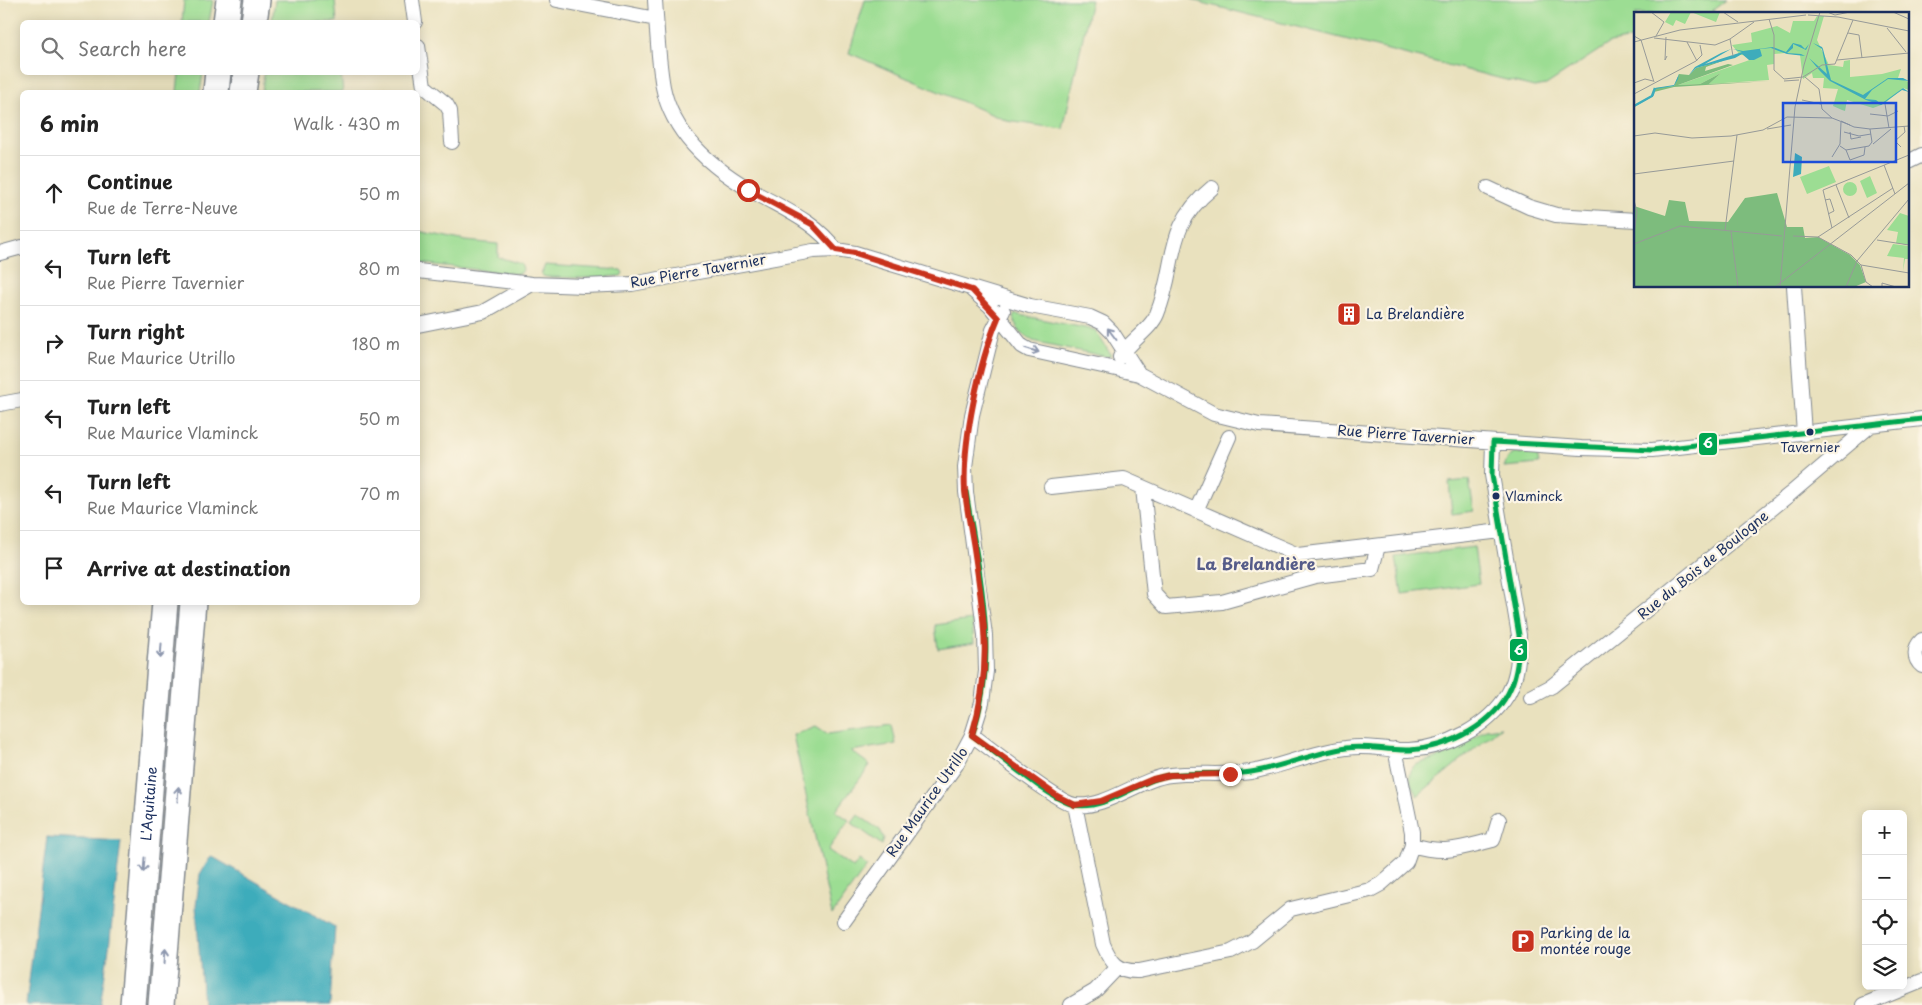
<!DOCTYPE html>
<html lang="en">
<head>
<meta charset="utf-8">
<style>
  :root { --surface:#fff; --page:#f2f2f2; --text:#222; --muted:#767676; --line:#e0e0e0 }
  body { margin:0; font-family:"Playpen Sans",sans-serif; background:var(--page); color:var(--text) }
  .controls { position:absolute; right:15px; bottom:15px; display:grid; overflow:hidden; border-radius:8px; box-shadow:0 2px 12px #0003 }
  .controls button { width:45px; height:45px; display:grid; place-items:center; padding:0; border:0; border-bottom:1px solid var(--line); background:var(--surface); color:var(--text); font:25px sans-serif }
  .stop { position:absolute; width:15px; height:15px; margin:-11px; border:4px solid #c8321e; border-radius:50%; background:#fff }
  .stop.end { background:#c8321e; border-color:#fff; box-shadow:0 1px 5px #0008 }
  .list { margin:0; padding:0; list-style:none }
  h2 { display:flex; justify-content:space-between; align-items:center; height:65px; margin:0; padding:0 20px; font-size:21px }
  h2 small { font-size:16px; font-weight:400; color:var(--muted) }
  .list li { display:grid; grid-template-columns:32px 1fr auto; gap:15px; align-items:center; box-sizing:border-box; height:75px; padding:0 20px; border-top:1px solid var(--line) }
  .list b { display:block; font-size:19px; white-space:nowrap }
  .list p { margin:0; font-size:16px; white-space:nowrap; color:var(--muted) }
  .list em { font-size:16px; font-style:normal; color:var(--muted) }
  .icon { flex:none; width:28px; height:28px; fill:none; stroke:currentColor; stroke-width:2; stroke-linecap:round; stroke-linejoin:round }
  .map { position:relative; flex:none; width:1922px; height:1005px; overflow:hidden }
  .search { position:absolute; background:var(--surface); box-shadow:0 2px 12px #0003; left:20px; top:20px; width:400px; height:55px; display:flex; align-items:center; gap:12px; box-sizing:border-box; padding:0 18px; border-radius:8px; color:var(--muted); font-size:19px }
  .panel { position:absolute; background:var(--surface); box-shadow:0 2px 12px #0003; left:20px; top:90px; width:400px; height:515px; border-radius:8px }
  .map>svg:first-child { display:block }
  .green { fill:#9cdd93; stroke:#5c8678 }
  .water { fill:#3eacbb; stroke:#2c6e8c }
  .lines { fill:none; stroke-linecap:round; stroke-linejoin:round }
  .minor-casing { stroke:#82888e; stroke-width:16 }
  .motorway-casing { stroke:#82888e; stroke-width:28 }
  .minor { stroke:#fff; stroke-width:14 }
  .motorway { stroke:#fff; stroke-width:25 }
  .bus-1-casing { stroke:#fcf5e5; stroke-width:9 }
  .bus-1 { stroke:#00a651; stroke-width:5 }
  .oneway { stroke:#8d97ae }
  .route { stroke:#c8321e; stroke-width:6 }
  .bus-dot { fill:#1b2f5e; stroke:#fcf5e5; stroke-width:2 }
  .labels { text-anchor:middle; stroke-width:4.5; stroke-linejoin:round; paint-order:stroke }
  .bus-label { font-size:13px; fill:#1b2f5e; stroke:#fcf5e5 }
  .street-label { font-size:14px; fill:#1b2f5e; stroke:#fcf5e5 }
  .poi-label { font-size:14px; fill:#1b2f5e; stroke:#fcf5e5; text-anchor:start }
  .quarter-label { font-size:16px; font-weight:bold; fill:#565c89; stroke:#fcf5e5 }
  .inset-river { fill:none; stroke:#3eacbb; stroke-width:2.5 }
  .inset-road { fill:none; stroke:#979a98; stroke-width:1 }
  .view { fill:#1d4ed8; fill-opacity:0.15; stroke:#1d4ed8; stroke-width:2.5 }
  .inset-edge { fill:none; stroke:#1b2f5e; stroke-width:2.5 }
  .line-badge { stroke:#fcf5e5; stroke-width:2 }
  .badge-label { font-size:14px; text-anchor:middle; font-weight:bold; fill:#fff }
</style>
</head>
<body>
<div class="map">
<svg width="1922" height="1005" viewBox="0 0 1922 1005">
  <rect width="100%" height="100%" fill="#fcf5e5"/>
  <filter id="ink" filterUnits="userSpaceOnUse"><feTurbulence type="fractalNoise" baseFrequency=".02" numOctaves="2"/><feDisplacementMap in="SourceGraphic" scale="10" xChannelSelector="R" yChannelSelector="G"/><feConvolveMatrix kernelMatrix="1 2 1 2 8 2 1 2 1" color-interpolation-filters="sRGB"/></filter>
  <filter id="wash" filterUnits="userSpaceOnUse"><feTurbulence type="fractalNoise" baseFrequency=".0096" numOctaves="4" result="noise"/><feDisplacementMap in="SourceGraphic" scale="20" xChannelSelector="R" yChannelSelector="G"/><feGaussianBlur stdDeviation="1.12" result="paint"/><feColorMatrix in="noise" values="0 0 0 0 0 0 0 0 0 0 0 0 0 0 0 0 0 1.4 0 .05"/><feComposite in="paint" operator="in"/></filter>
  <g filter="url(#wash)">
    <rect width="100%" height="100%" fill="#e9e1be"/>
    <!-- green -->
    <path class="green" d="M184,0h29l-4,22h-27z
      M275,0h60l2,22h-65z
      M865,0h226l-28,129 -56,-8 -158,-68z
      M1191,0h535l-13,10 1,4h-78v24l-26,5 -64,42 -12,2z
      M179,73h24l-3,19h-23z
      M264,73h77l2,19h-81z
      M418,231l48,10 32,3v13l23,7 2,6 -3,4 -12,-1 -90,-10z
      M545,265l76,5 2,3 -2,3 -39,2 -36,-1 -5,-2z
      M1015,314l80,16 16,25 -3,2 -75,-16 -14,-10 -6,-13z
      M1515,453l22,1 2,10 -35,3 4,-9z
      M1469,480l5,31 -22,3 -3,-32z
      M1474,547l5,37 -77,10 -6,-37z
      M972,620l2,23 -36,6 -3,-24z
      M892,725l4,19 -45,7 19,14 -34,46 13,9 -21,30 25,18 6,-8 8,6 -35,49 -39,-180 23,-9 12,8z
      M1501,727l-84,69c-5,-10 -12,-21 -2,-31l35,-12 36,-24z
      M858,815l22,15 4,8 -2,7 -30,-22z"/>
    <!-- water -->
    <path class="water" d="M47,837l74,4 -12,107 -9,57h-74z
      M211,856l124,71 -5,78h-127l-7,-99 4,-32z"/>
  </g>
  <g filter="url(#ink)">
    <g class="lines">
      <!-- minor casing -->
      <g class="minor-casing">
        <path id="minor" d="M412,0l3,22
          M557,0l99,19
          M655,0c2,29 3,59 8,87 10,51 57,87 100,110 27,15 54,27 73,53
          M418,46l6,40 22,18 4,7 2,31
          M1908,162l14,-7
          M1488,188l41,19 27,8 80,5
          M0,253l22,-6
          M418,271l114,13 52,2 48,-2 181,-33 23,-1 19,3 175,53 60,11 13,6 9,9 27,42
          M1794,286l10,148
          M972,290l18,16 32,40 7,4 110,24 75,40 45,11 322,23 71,2 270,-31
          M418,325l65,-13 49,-28
          M1120,357c9,-15 31,-28 37,-43 21,-51 6,-86 55,-126
          M0,404l22,-4
          M1051,487l73,-8 174,76 203,-24
          M1143,488l11,106 12,13 56,-5 93,-26 57,-7 6,-23
          M1196,511l33,-74
          M1922,640c-8,7 -9,19 0,26
          M1531,697l21,-11 238,-192 80,-68
          M972,735c18,13 86,68 103,70 31,4 65,-27 96,-30 27,-3 53,1 80,-3 32,-6 62,-20 95,-24 24,-4 41,3 63,2 37,-2 79,-23 99,-56 10,-18 11,-39 11,-59l-27,-160 1,-33
          M1075,805l28,139c8,19 15,28 36,27l92,-19 21,-11 39,-32 79,-19 11,-6 25,-22 6,-17v-13l-17,-83
          M1412,845c33,10 49,3 81,-5l6,-20
          M844,921l112,-156 16,-30 10,-32 4,-32 -1,-36 -19,-143 -1,-25 7,-52 21,-85 10,-19
          M1071,1005l24,-14 22,-23
          M1863,1005l59,-24"/>
      </g>
      <!-- motorway casing -->
      <g class="motorway-casing">
        <g id="motorway">
          <path d="M226,22l3,-22"/>
          <path d="M254,22l3,-22"/>
          <path d="M216,92l2,-20"/>
          <path d="M243,92l3,-20"/>
          <path id="s1" d="M133,1005l32,-403"/>
          <path d="M161,1005l32,-403"/>
        </g>
      </g>
      <!-- minor -->
      <use href="#minor" class="minor"/>
      <!-- motorway -->
      <use href="#motorway" class="motorway"/>
      <!-- bus-1 casing -->
      <g class="bus-1-casing">
        <path id="bus-1" d="M1493,442l159,8 270,-31
          M966,492c13,79 34,165 6,243
          M972,735c22,16 79,66 103,70 31,6 65,-26 96,-30 27,-4 53,1 80,-3 32,-5 62,-19 95,-24 21,-3 42,3 64,2 39,-3 85,-25 101,-63 7,-16 8,-34 8,-52l-27,-160 1,-33"/>
      </g>
      <!-- bus-1 -->
      <use href="#bus-1" class="bus-1"/>
    </g>
    <!-- one-way arrows -->
    <defs><path id="oneway-shaft" d="M-6 0H5M1.5-3L5.5 0L1.5 3" fill="none" stroke-width="1.6" stroke-linecap="round" stroke-linejoin="round" transform="scale(1.25)"/></defs>
    <g class="oneway">
      <use href="#oneway-shaft" transform="translate(1112 334) rotate(-127)"/>
      <use href="#oneway-shaft" transform="translate(1032 350) rotate(18)"/>
      <use href="#oneway-shaft" transform="translate(161 651) rotate(94)"/>
      <use href="#oneway-shaft" transform="translate(178 794) rotate(-86)"/>
      <use href="#oneway-shaft" transform="translate(144 865) rotate(94)"/>
      <use href="#oneway-shaft" transform="translate(165 956) rotate(-86)"/>
    </g>
  </g>
  <g class="lines" filter="url(#ink)">
    <!-- route -->
    <path class="route" d="M748,190l64,34 24,26 19,3 117,37 26,28c-19,45 -36,124 -33,173 2,19 6,38 9,57 10,69 19,117 -2,187l85,61 18,9 26,-4 52,-22 17,-4 60,-1"/>
  </g>
  <!-- icons -->
  <defs>
    <g id="building-square" transform="scale(1.25)"><rect x="-9" y="-9" width="18" height="18" rx="4" fill="#c8321e" stroke="#fcf5e5"/><path d="M-4-6H4V6H1V3H-1V6H-4ZM-2.5-4.3h1.7v1.8h-1.7ZM.8-4.3h1.7v1.8H.8ZM-2.5-1h1.7V.8h-1.7ZM.8-1h1.7V.8H.8Z" fill="#fff"/></g>
    <g id="parking-square" transform="scale(1.25)"><rect x="-9" y="-9" width="18" height="18" rx="4" fill="#c8321e" stroke="#fcf5e5"/><path d="M-3.5-5.5H1a3.5 3.5 0 0 1 0 7H-1V5.5H-3.5ZM-1-3.4V-.6H.8a1.4 1.4 0 0 0 0-2.8Z" fill="#fff"/></g>
  </defs>
  <g fill-rule="evenodd">
    <use href="#building-square" x="1349" y="314"/>
    <use href="#parking-square" x="1523" y="941"/>
  </g>
  <!-- markers -->
  <g class="bus-dot">
    <circle cx="1810" cy="432" r="4.5"/>
    <circle cx="1496" cy="496" r="4.5"/>
  </g>
  <g class="labels">
    <!-- bus labels -->
    <g class="bus-label">
      <text x="1810" y="452">Tavernier</text>
      <text x="1505" y="501" text-anchor="start">Vlaminck</text>
    </g>
    <!-- street labels -->
    <g class="street-label">
      <text transform="translate(698 271) rotate(-10)" y="5">Rue Pierre Tavernier</text>
      <text transform="translate(1406 435) rotate(4)" y="5">Rue Pierre Tavernier</text>
      <text transform="translate(1703 565) rotate(-39)" y="5">Rue du Bois de Boulogne</text>
      <text transform="translate(927 802) rotate(-55)" y="5">Rue Maurice Utrillo</text>
      <text dy="5" stroke="none"><textPath href="#s1" startOffset="202">L'Aquitaine</textPath></text>
    </g>
    <!-- poi labels -->
    <g class="poi-label">
      <text x="1366" y="319">La Brelandière</text>
      <text x="1540" y="938">Parking de la<tspan x="1540" dy="16">montée rouge</tspan></text>
    </g>
    <!-- quarter labels -->
    <g class="quarter-label">
      <text x="1256" y="570">La Brelandière</text>
    </g>
  </g>
  <!-- overview -->
  <g transform="translate(1634 12)">
    <rect width="275" height="275" fill="#e9e1be"/>
    <path d="M37,0h49l-4,10 -25,-10 -6,12 -9,-4 -3,6 -8,-4zM183,4h7l-7,24 12,25 14,2 1,-6 6,-1v17l32,-3 19,-5 -3,9 11,4v8l-6,-2 -19,16 -11,4 -26,-8 -2,11 -3,-1 -9,-4 5,-17 -15,-1 1,-10h-11l-1,-5 -9,6 -3,-24 -15,-2 -11,1v10l-7,1 2,15 -60,4 12,-11 -21,11 -22,1 83,-29 -21,-1 -8,-10 20,-3 -1,-9 26,-7 13,7 3,-12h21zM195,154l7,16 -29,12 -7,-17zM236,164l7,17 -10,5 -7,-17zM209 177a7 7 0 1 1 14 0a7 7 0 1 1-14 0ZM266,201l9,3 -1,29 -12,-2 2,-11 -11,-2zM259,232l16,2v13h-4l-2,12 1,-13 -17,-2z" fill="#9cdd93"/>
    <path d="M91,48l-19,7 -1,4 23,-7 5,1 -55,20 22,-1 21,-11 -12,11 60,-3 -95,6 -20,5 1,-4 19,-2 5,-12 10,1 7,-7zM143,181l10,34h16l2,11 13,-1 32,18 10,10 6,17 -12,5h-220v-81l31,10 4,-16 16,2 4,19 39,1 17,-24z" fill="#7dbc7d"/>
    <path d="M159,31l8,2 4,4 4,-5 -3,6 -13,-6v4l-6,5 14,1 4,2 -18,-2 -16,-6 -11,1 2,7 -8,4h-5l-7,-6 -7,4 -39,10 -7,7 -10,-1 -1,5 -4,7 -19,3 -1,6 -1,1 -19,11 19,-12 1,-5 1,-2 19,-3 5,-11 10,1 6,-8 26,-14 10,-4 -26,15 37,-12 -9,-3 10,2 30,-4 13,5zM179,31l9,4 1,2 8,31 32,15 25,-17h15l6,3 -21,-2 -16,11 -7,9 11,1 5,4 22,-16 6,4 -7,-2 -21,15 -15,-5 -36,-19 -10,-10 -11,-13 18,16 -5,-25zM161,141l7,4 -1,17 -8,3z" fill="#3eacbb"/>
    <path class="inset-river" d="M0,94l18,-10 3,-8"/>
    <path class="inset-road" d="M17,0l13,10 -8,14M89,0l15,10M193,0l8,3 15,-3M259,0l16,7M174,3l30,2 71,14M135,7l5,16v35l10,9 19,-2 19,-12 13,-1 18,-44M253,16l19,24M214,21l11,2 3,23M0,24l7,4 13,42M32,25l-1,23 2,-4M20,26l61,7 15,-6 24,-17M96,27l3,17M0,30l46,-12 126,-15M53,30l10,19M203,48l72,-7M171,65l14,12 3,20 10,9M150,69l15,-1M0,71l11,-4 8,2M0,82l62,-33 6,-6 -2,-10M168,88l19,4M251,92l4,24M236,102l18,2 10,-5M207,109l13,6 16,2 39,-3M133,117l24,-4M210,120l15,4 12,-2M216,120l1,7 10,-2M0,124l21,-3 37,5 39,-2 32,-6 24,-13 45,1 18,7M239,132l18,-15M206,134l6,4 23,-4 3,-4 -2,-13M267,135l-6,-6 10,-9 -1,-6M212,138l4,10 14,-5 1,-8M198,145l8,-13 1,-22M250,153l11,29M0,162l100,-13M202,173l13,33M0,188l3,12 -3,22M191,188l5,-1 4,12 -6,3M198,216l-9,-38 86,-35M91,218l12,-95M97,219l7,56M159,224l25,1 75,-49M184,225l33,18 10,10 48,8M243,228l32,5M0,232l46,-18 102,10M227,253l5,17 7,5M141,275l134,-104M146,275l15,-180 9,-42 16,-53M212,275l11,-26 52,-62M248,275v-4l14,4"/>
    <path class="view" d="M149,91h113v59h-113z"/>
    <rect width="275" height="275" class="inset-edge"/>
  </g>
  <g class="line-badge">
    <rect x="1698" y="432" width="20" height="24" rx="5" fill="#00a651"/>
    <rect x="1509" y="638" width="19" height="24" rx="5" fill="#00a651"/>
  </g>
  <g class="badge-label">
    <text x="1708" y="448">6</text>
    <text x="1519" y="655">6</text>
  </g>
</svg>
<div class="controls">
<button>+</button>
<button>−</button>
<button><svg class="icon" aria-label="locate" viewBox="0 0 24 24"><circle cx="12" cy="12" r="6"/><path d="M12 2v4M12 18v4M2 12h4M18 12h4"/></svg></button>
<button><svg class="icon" aria-label="layers" viewBox="0 0 24 24"><path d="M12 4l9 5-9 5-9-5zM3 14l9 5 9-5"/></svg></button>
</div>
<div class="stop" style="left:748px;top:190px"></div>
<div class="stop end" style="left:1230px;top:774px"></div>
<div class="search"><svg class="icon" aria-label="search" viewBox="0 0 24 24"><circle cx="10" cy="10" r="6"/><path d="M15 15l6 6"/></svg>Search here</div>
<section class="panel">
<h2>6 min<small>Walk · 430 m</small></h2>
<ul class="list">
<li><svg class="icon" aria-label="ahead" viewBox="0 0 24 24"><path d="M12 20V5M6 11l6-6 6 6"/></svg><div><b>Continue</b><p>Rue de Terre-Neuve</p></div><em>50 m</em></li>
<li><svg class="icon" aria-label="left" viewBox="0 0 24 24"><path d="M17 20v-9H6M10 6l-5 5 5 5"/></svg><div><b>Turn left</b><p>Rue Pierre Tavernier</p></div><em>80 m</em></li>
<li><svg class="icon" aria-label="right" viewBox="0 0 24 24"><path d="M7 20v-9h11M14 6l5 5-5 5"/></svg><div><b>Turn right</b><p>Rue Maurice Utrillo</p></div><em>180 m</em></li>
<li><svg class="icon" aria-label="left" viewBox="0 0 24 24"><path d="M17 20v-9H6M10 6l-5 5 5 5"/></svg><div><b>Turn left</b><p>Rue Maurice Vlaminck</p></div><em>50 m</em></li>
<li><svg class="icon" aria-label="left" viewBox="0 0 24 24"><path d="M17 20v-9H6M10 6l-5 5 5 5"/></svg><div><b>Turn left</b><p>Rue Maurice Vlaminck</p></div><em>70 m</em></li>
<li><svg class="icon" aria-label="arrive" viewBox="0 0 24 24"><path d="M6 21V4h12l-3 4 3 4H6"/></svg><div><b>Arrive at destination</b></div></li>
</ul>
</section>
</div>
</body>
</html>
